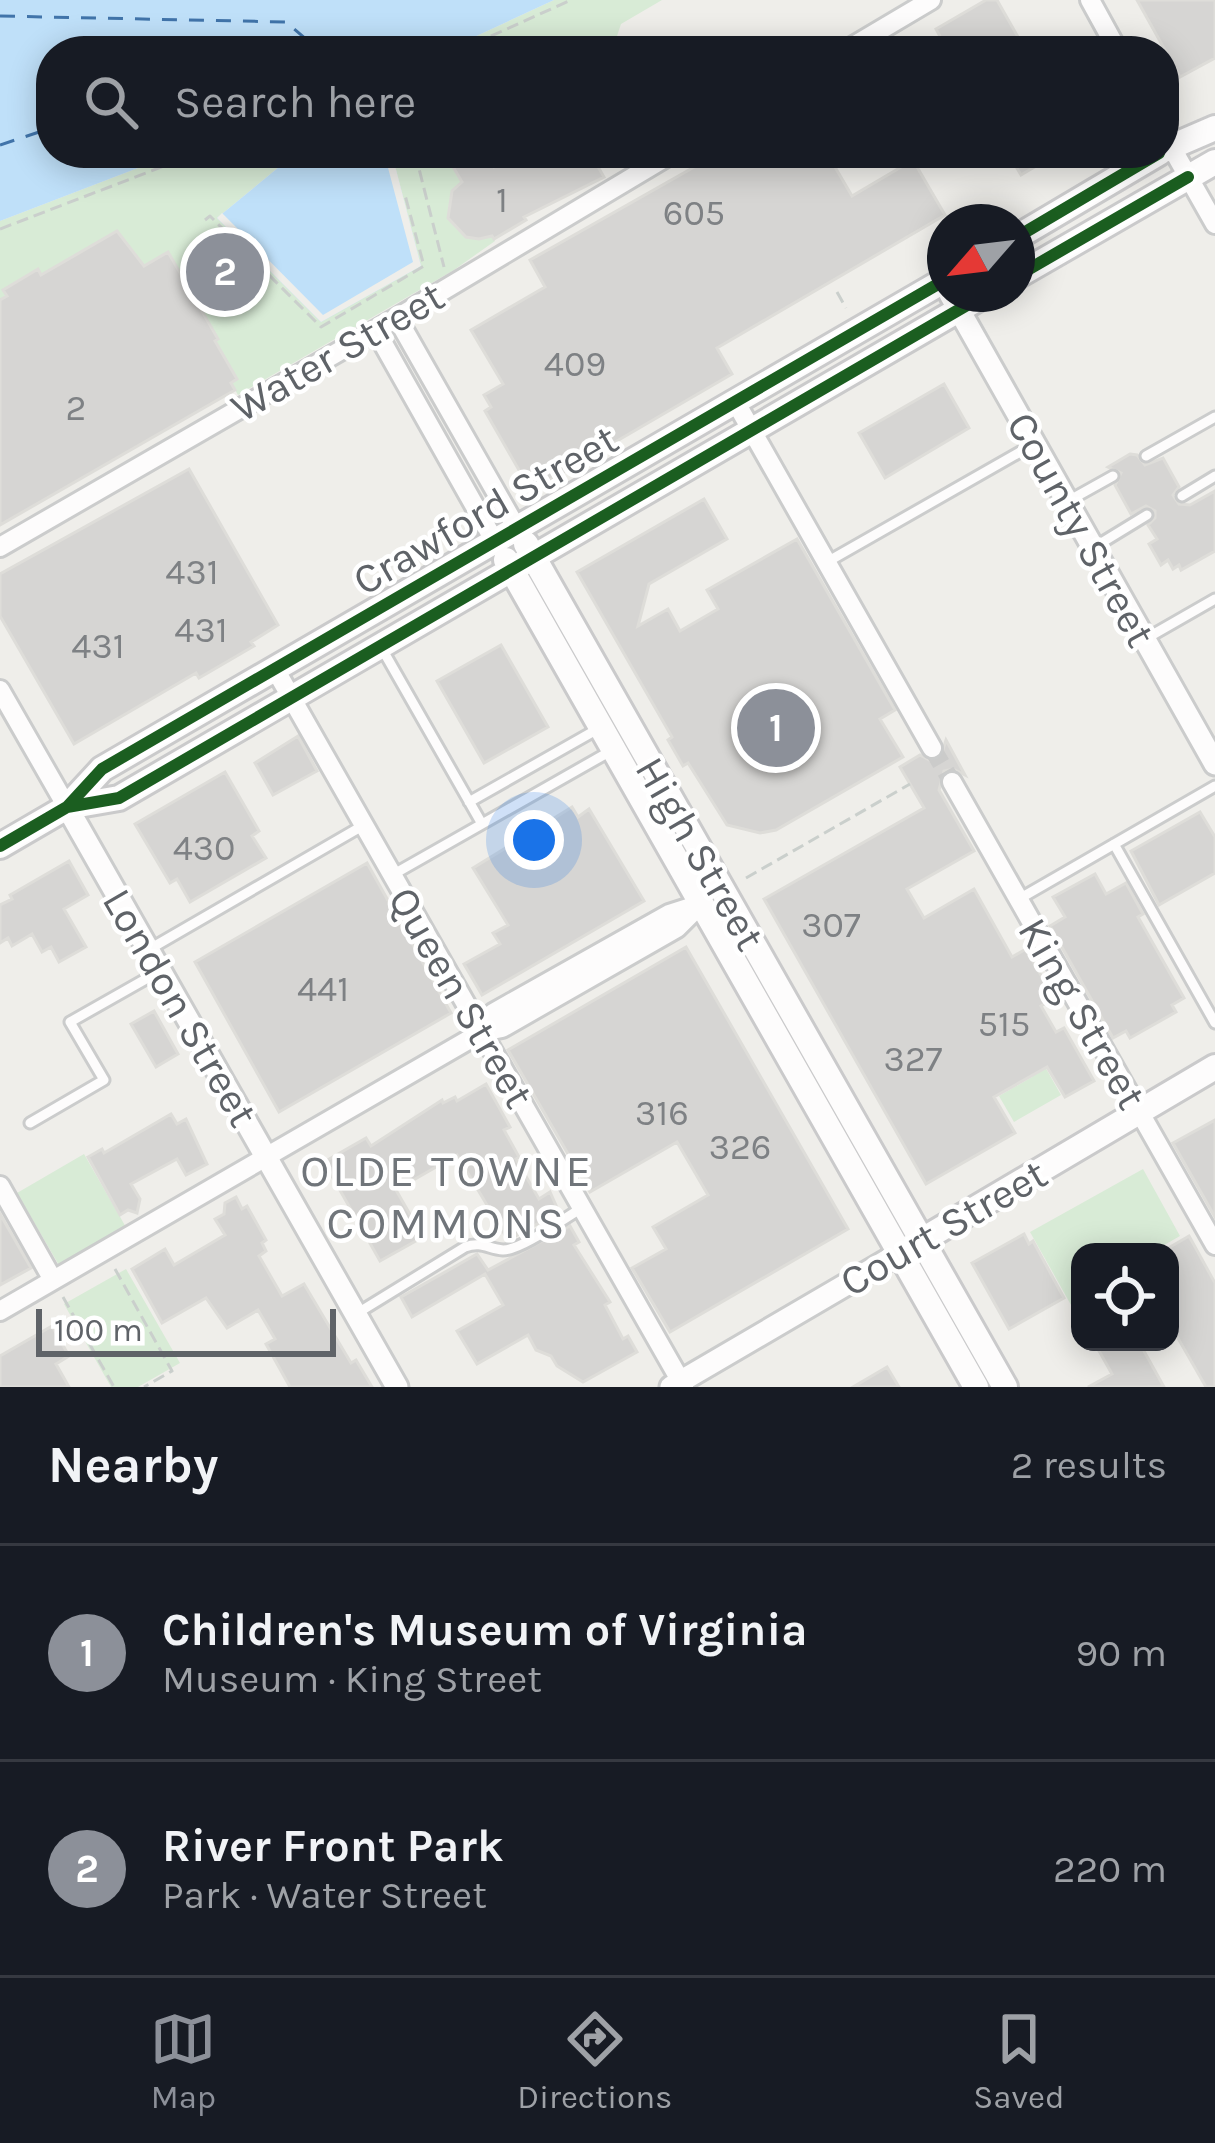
<!DOCTYPE html>
<html lang="en">
<head>
<meta charset="utf-8">
<style>
  :root { --surface:#171b24; --page:#20242c; --text:#f1f3f6; --muted:#9ea1a6; --line:#363941; --accent:#8c9099 }
  body { margin:0; font-family:Karla,sans-serif; background:var(--page); color:var(--text) }
  .controls { position:absolute; right:36px; bottom:36px; display:grid; overflow:hidden; border-radius:24px; box-shadow:0 6px 30px #0003 }
  .controls button { width:108px; height:108px; display:grid; place-items:center; padding:0; border:0; border-bottom:3px solid var(--line); background:var(--surface); color:var(--text); font:60px sans-serif }
  .compass { position:absolute; left:927px; top:204px; width:108px; height:108px; border-radius:50%; background:var(--surface); box-shadow:0 6px 30px #0003; rotate:242deg }
  .scale { position:absolute; left:36px; bottom:30px; width:300px; box-sizing:border-box; padding-left:12px; border:6px solid #5f6368; border-top:0; font-size:33px; line-height:42px; white-space:nowrap; color:#5f6368; -webkit-text-stroke:9px #fff; paint-order:stroke }
  .you { position:absolute; left:534px; top:840px; width:42px; height:42px; margin:-30px; border:9px solid #fff; border-radius:50%; background:#1a73e8; box-shadow:0 0 0 18px #1a73e833 }
  .badge { display:grid; place-items:center; width:78px; height:78px; border-radius:50%; background:var(--accent); color:#fff; font-size:39px; font-weight:700 }
  .pin { position:absolute; translate:-50% -50%; border:6px solid #fff; box-shadow:0 3px 12px #0006 }
  .list { margin:0; padding:0; list-style:none }
  h2 { display:flex; justify-content:space-between; align-items:center; height:156px; margin:0; padding:0 48px; font-size:51px }
  h2 small { font-size:39px; font-weight:400; color:var(--muted) }
  .list li { display:grid; grid-template-columns:78px 1fr auto; gap:36px; align-items:center; box-sizing:border-box; height:216px; padding:0 48px; border-top:3px solid var(--line) }
  .list b { display:block; font-size:45px; white-space:nowrap }
  .list p { margin:0; font-size:39px; white-space:nowrap; color:var(--muted) }
  .list em { font-size:39px; font-style:normal; color:var(--muted) }
  .icon { flex:none; width:66px; height:66px; fill:none; stroke:currentColor; stroke-width:2; stroke-linecap:round; stroke-linejoin:round }
  .map { position:relative; flex:none; width:1215px; height:1387px; overflow:hidden }
  .search { position:absolute; background:var(--surface); box-shadow:0 6px 30px #0003; left:36px; right:36px; top:36px; height:132px; display:flex; align-items:center; gap:30px; box-sizing:border-box; padding:0 42px; border-radius:48px; color:var(--muted); font-size:45px }
  .sheet { height:588px; background:var(--surface) }
  nav { display:flex; justify-content:space-around; align-items:center; box-sizing:border-box; height:168px; border-top:3px solid var(--line); background:var(--surface); font-size:33px; color:var(--muted) }
  nav a { display:grid; justify-items:center; gap:6px }
  nav .on { color:var(--accent) }
  .map>svg:first-child { display:block }
  .green { fill:#d8ebd6 }
  .water { fill:#bfe0f9 }
  .pier { fill:#efeeea }
  .lines { fill:none; stroke-linecap:round; stroke-linejoin:round }
  .ferry { stroke:#4174aa; stroke-width:3; stroke-dasharray:15 12; stroke-linecap:butt }
  .building { fill:#d6d5d3; stroke:#deddd9; stroke-width:3 }
  .minor-tunnel { stroke:#cbcbca; stroke-width:18; stroke-dasharray:18 9; stroke-linecap:butt }
  .service-casing { stroke:#cbcccc; stroke-width:15 }
  .minor-casing { stroke:#cbcccc; stroke-width:24 }
  .tertiary-casing { stroke:#cbcccc; stroke-width:27 }
  .secondary-casing { stroke:#cacacb; stroke-width:30 }
  .path { stroke:#cacfcc; stroke-width:3; stroke-dasharray:12 6; stroke-linecap:butt }
  .service { stroke:#fdfcfc; stroke-width:9 }
  .minor { stroke:#fdfcfc; stroke-width:18 }
  .tertiary { stroke:#fdfcfc; stroke-width:21 }
  .secondary { stroke:#fdfcfc; stroke-width:24 }
  .cycleway-casing { stroke:#fff; stroke-width:20 }
  .cycleway { stroke:#1b5e20; stroke-width:12 }
  .labels { text-anchor:middle; stroke-width:9; stroke-linejoin:round; paint-order:stroke }
  .number-label { font-size:36px; fill:#7e8184 }
  .street-label { font-size:42px; fill:#5f6368; stroke:#fff }
  .neighbourhood-label { font-size:45px; letter-spacing:3px; fill:#70757a; stroke:#fff }
</style>
</head>
<body>
<div class="map">
<svg width="1215" height="1387" viewBox="0 0 1215 1387">
  <rect width="100%" height="100%" fill="#efeeea"/>
  <!-- green -->
  <path class="green" d="M554,0h108l-41,24 -7,21 -11,6h-159z
    M177,153h119l-79,65 204,48 -27,-104 11,-3 -1,-6h42l16,29c-19,19 -18,39 4,55l26,-1 3,5 -41,29 -216,125 -7,-12 6,-4 -16,-27 -14,-7 11,-7 -49,-85 -25,13 -27,-35 -95,55 -18,4 3,6 -7,4v-79z
    M1035,1049l26,46 -47,27 -15,-26 33,-19 -11,-20z
    M84,1154l43,75 -67,38 -43,-74z
    M1143,1169l37,67 -28,16h-72v69l-50,-89z
    M126,1269l54,94 -42,24h-27l-47,-83z"/>
  <!-- water -->
  <path class="water" d="M0,0h554l-110,51h-393v102h126l-177,68z
    M296,153h108l2,6 -12,4 27,103 -100,56 -104,-104z"/>
  <!-- pier -->
  <path class="pier" d="M394,162l27,104 -100,56 -104,-104 5,-5 101,102 90,-53 -26,-98z"/>
  <g class="lines">
    <!-- ferry -->
    <path class="ferry" d="M0,16l286,6 34,29
      M0,145l51,-17"/>
  </g>
  <!-- building -->
  <path class="building" d="M986,0h11l29,51h-78l-12,-22z
    M1137,0h78v58l-35,19z
    M445,153h40l9,14 25,-14h71l14,24 -80,40 2,3 -32,19 -2,-3 -13,3 -13,-2 -18,-19 4,-27 10,-9z
    M719,153h80l6,10 17,-10h37l-24,14 17,29 61,-36 32,55 -228,133 15,26 -201,117 -46,-80 6,-4 -7,-12 19,-11 -32,-54 74,-43 -15,-27z
    M1008,153h50l-37,22z
    M117,231l27,35 24,-14 50,87 -3,2 22,38 -6,4 4,7 -235,135v-225l7,-4 -4,-6 35,-21 3,6z
    M944,384l25,44 -84,50 -26,-45z
    M1130,454l7,1 8,10 18,-7 16,29 -6,8 6,9 11,1 25,-14v60l-34,19 -2,-5 -6,4 -5,-9 -7,5 -12,-21 8,-5 -9,-14 7,-7v-7l-9,-5 -15,8 -16,-29 6,-12 -13,-6z
    M189,469l89,156 -27,17 3,4 -55,32 -3,-5 -122,71 -74,-128v-42z
    M704,499l23,40 -78,45 -11,42 30,-17 12,22 38,-22 -11,-19 90,-51 98,171 -15,9 23,38 -127,73 -16,3 -33,-8 -39,-62 -5,3 -15,-26 4,-3 -95,-165z
    M501,645l47,82 -64,36 -47,-82z
    M298,736l19,35 -44,24 -18,-32z
    M946,740l19,35 -12,-6 -9,2 -5,19 35,61 -67,38 17,29 50,-29 38,68 14,-8 28,49 -13,8 15,26 8,-4 30,53 -29,16 -18,-30 -53,30 21,36 -89,51 -162,-285 160,-91 -24,-41 20,-12 11,6 9,-2z
    M225,772l34,59 -7,5 14,22 -76,44 -13,-23 -7,4 -35,-59z
    M572,807l6,10 11,-8 55,92 -162,94 -18,-31 36,-20 -7,-11 15,-8 -35,-57z
    M1200,812l15,25v36l-56,32 -28,-54z
    M69,861l19,34 -24,14 22,38 -27,15 -8,-15 -9,5 -10,-18 -20,12 -4,-8 -8,5v-38l12,-6 -2,-4z
    M367,863l84,150 -172,99 -84,-150z
    M1095,874l11,20 20,-11 17,31 -5,3 46,81 -12,7 4,7 -46,26 -4,-7 -13,7 -63,-112 15,-9 -12,-20z
    M686,947l162,282 -178,103 -38,-64 34,-19 -13,-22 55,-32 -31,-53 -87,50 -82,-142z
    M154,1011l24,43 -22,13 -25,-43z
    M486,1084l24,43 -6,3 15,27 -3,2 23,40 11,-7 9,20 -51,28 -51,-85 -61,35 27,47 -43,24 -56,-99 42,-24 5,8 71,-46 1,3 12,-6 2,4z
    M171,1114l6,10 9,-5 21,45 -21,11 -9,-16 -46,25 9,15 -3,14 -9,-3 -8,5 -32,-58 14,-8 2,4z
    M1215,1120v97l-42,-74z
    M236,1197l6,12 5,-3 19,34 -4,3 4,8 -7,5 23,40 22,-12 47,79 5,-3 16,27h-82l-24,-43 9,-5 -17,-29 -31,18 -21,-30 -44,25 -30,-54 33,-20 9,16 51,-30 -10,-16 9,-5 1,-11z
    M0,1214l31,54 -31,17z
    M570,1226l9,16 -5,3 36,57 -5,3 18,34 5,-3 9,16 -54,30 -26,-16 -6,-10 -15,-6 -8,-15 -51,29 -20,-33 46,-26 -18,-31 -73,43 -11,-20 76,-43 11,16z
    M1024,1234l5,10 4,-3 31,57 -55,31 -37,-66z
    M1189,1236l26,47v104h-9l-31,-54 -5,3v-89z
    M52,1326l17,30 -13,8 13,23h-69v-31z
    M1094,1342h45l25,45h-76l24,-13z
    M887,1367l12,20h-46z"/>
  <g class="lines">
    <!-- minor-tunnel -->
    <path class="minor-tunnel" d="M932,748l20,34"/>
    <!-- service casing -->
    <g class="service-casing">
      <path id="service" d="M1146,456l69,-39
        M1182,496l33,-20
        M1070,500l43,-24
        M1093,548l54,-33
        M827,562l207,-118
        M1147,638l68,-39
        M381,647l101,177
        M469,802l127,-72
        M1114,844l101,179
        M394,874l215,-122
        M1019,899l196,-113
        M148,950l216,-125
        M30,1123l74,-43 -34,-58 90,-51
        M356,1314l109,-67c17,-6 23,2 38,3 19,0 61,-32 79,-42"/>
    </g>
    <!-- minor casing -->
    <g class="minor-casing">
      <path id="minor" d="M1090,0l28,51
        M845,51l86,-51
        M1164,134l51,90
        M397,318l120,211
        M376,331l119,211
        M735,401l197,347
        M0,547l397,-229 276,-165
        M275,669l409,718
        M0,690l67,117
        M952,782l263,463
        M482,1032l11,-19 176,-99 28,-9
        M0,1186l53,94
        M0,1311l482,-279 20,-4 175,-100 24,-24"/>
    </g>
    <!-- tertiary casing -->
    <g class="tertiary-casing">
      <path id="tertiary" d="M950,294l265,470
        M67,807l330,580
        M671,1387l229,-134"/>
    </g>
    <!-- secondary casing -->
    <g class="secondary-casing">
      <path id="secondary" d="M1164,150l51,-22
        M1017,237l142,-84
        M1017,276l198,-114
        M526,544l479,843
        M506,560l470,827
        M67,807l52,-9 867,-504
        M0,846l67,-39 35,-38 843,-489
        M907,1249l308,-182"/>
    </g>
    <!-- path -->
    <path class="path" d="M458,51l113,-51
      M498,51c12,-13 27,-11 40,0
      M415,153l29,114
      M272,158l4,-5
      M961,219l2,3
      M205,220l5,-4 111,111 103,-61 -19,-71
      M0,229l172,-66
      M837,292l9,16
      M746,878l164,-94
      M115,1269l57,102 -28,16
      M63,1297l51,90"/>
    <!-- service -->
    <use href="#service" class="service"/>
    <!-- minor -->
    <use href="#minor" class="minor"/>
    <!-- tertiary -->
    <use href="#tertiary" class="tertiary"/>
    <!-- secondary -->
    <use href="#secondary" class="secondary"/>
    <!-- cycleway casing -->
    <g class="cycleway-casing">
      <path id="cycleway" d="M1017,237l142,-84
        M1017,276l171,-99
        M67,807l52,-9 867,-504
        M0,846l67,-39 35,-38 843,-489"/>
    </g>
    <!-- cycleway -->
    <use href="#cycleway" class="cycleway"/>
  </g>
  <g class="labels">
    <!-- number labels -->
    <g class="number-label">
      <text x="502" y="212">1</text>
      <text x="694" y="225">605</text>
      <text x="575" y="376">409</text>
      <text x="76" y="420">2</text>
      <text x="192" y="584">431</text>
      <text x="201" y="642">431</text>
      <text x="98" y="658">431</text>
      <text x="204" y="860">430</text>
      <text x="831" y="937">307</text>
      <text x="323" y="1001">441</text>
      <text x="1004" y="1036">515</text>
      <text x="913" y="1071">327</text>
      <text x="662" y="1125">316</text>
      <text x="740" y="1159">326</text>
    </g>
    <!-- street labels -->
    <g class="street-label">
      <text transform="translate(337 351) rotate(-30)" y="15">Water Street</text>
      <text transform="translate(485 509) rotate(-30)" y="15">Crawford Street</text>
      <text transform="translate(1082 529) rotate(61)" y="15">County Street</text>
      <text transform="translate(701 853) rotate(60)" y="15">High Street</text>
      <text transform="translate(462 997) rotate(60)" y="15">Queen Street</text>
      <text transform="translate(181 1007) rotate(60)" y="15">London Street</text>
      <text transform="translate(1083 1013) rotate(60)" y="15">King Street</text>
      <text transform="translate(943 1227) rotate(-30)" y="15">Court Street</text>
    </g>
    <!-- neighbourhood labels -->
    <g class="neighbourhood-label">
      <text x="447" y="1186">OLDE TOWNE<tspan x="447" dy="52">COMMONS</tspan></text>
    </g>
  </g>
</svg>
<div class="controls">
<button><svg class="icon" aria-label="locate" viewBox="0 0 24 24"><circle cx="12" cy="12" r="6"/><path d="M12 2v4M12 18v4M2 12h4M18 12h4"/></svg></button>
</div>
<svg class="compass" viewBox="-18 -18 36 36"><path d="M0-13l5 13h-10z" fill="#e53935"/><path d="M0 13l5-13h-10z" fill="#9ea1a6"/></svg>
<div class="scale">100 m</div>
<div class="you"></div>
<div class="pin badge" style="left:776px;top:728px">1</div>
<div class="pin badge" style="left:225px;top:272px">2</div>
<div class="search"><svg class="icon" aria-label="search" viewBox="0 0 24 24"><circle cx="10" cy="10" r="6"/><path d="M15 15l6 6"/></svg>Search here</div>
</div>
<section class="sheet">
<h2>Nearby<small>2 results</small></h2>
<ul class="list">
<li><span class="badge">1</span><div><b>Children's Museum of Virginia</b><p>Museum · King Street</p></div><em>90 m</em></li>
<li><span class="badge">2</span><div><b>River Front Park</b><p>Park · Water Street</p></div><em>220 m</em></li>
</ul>
</section>
<nav>
<a class="on"><svg class="icon" aria-label="map" viewBox="0 0 24 24"><path d="M3 6l6-2 6 2 6-2v14l-6 2-6-2-6 2zM9 4v14M15 6v14"/></svg>Map</a>
<a><svg class="icon" aria-label="directions" viewBox="0 0 24 24"><path d="M12 3l9 9-9 9-9-9zM9 14v-3h6M13 9l2 2-2 2"/></svg>Directions</a>
<a><svg class="icon" aria-label="saved" viewBox="0 0 24 24"><path d="M7 4h10v16l-5-4-5 4z"/></svg>Saved</a>
</nav>
</body>
</html>
